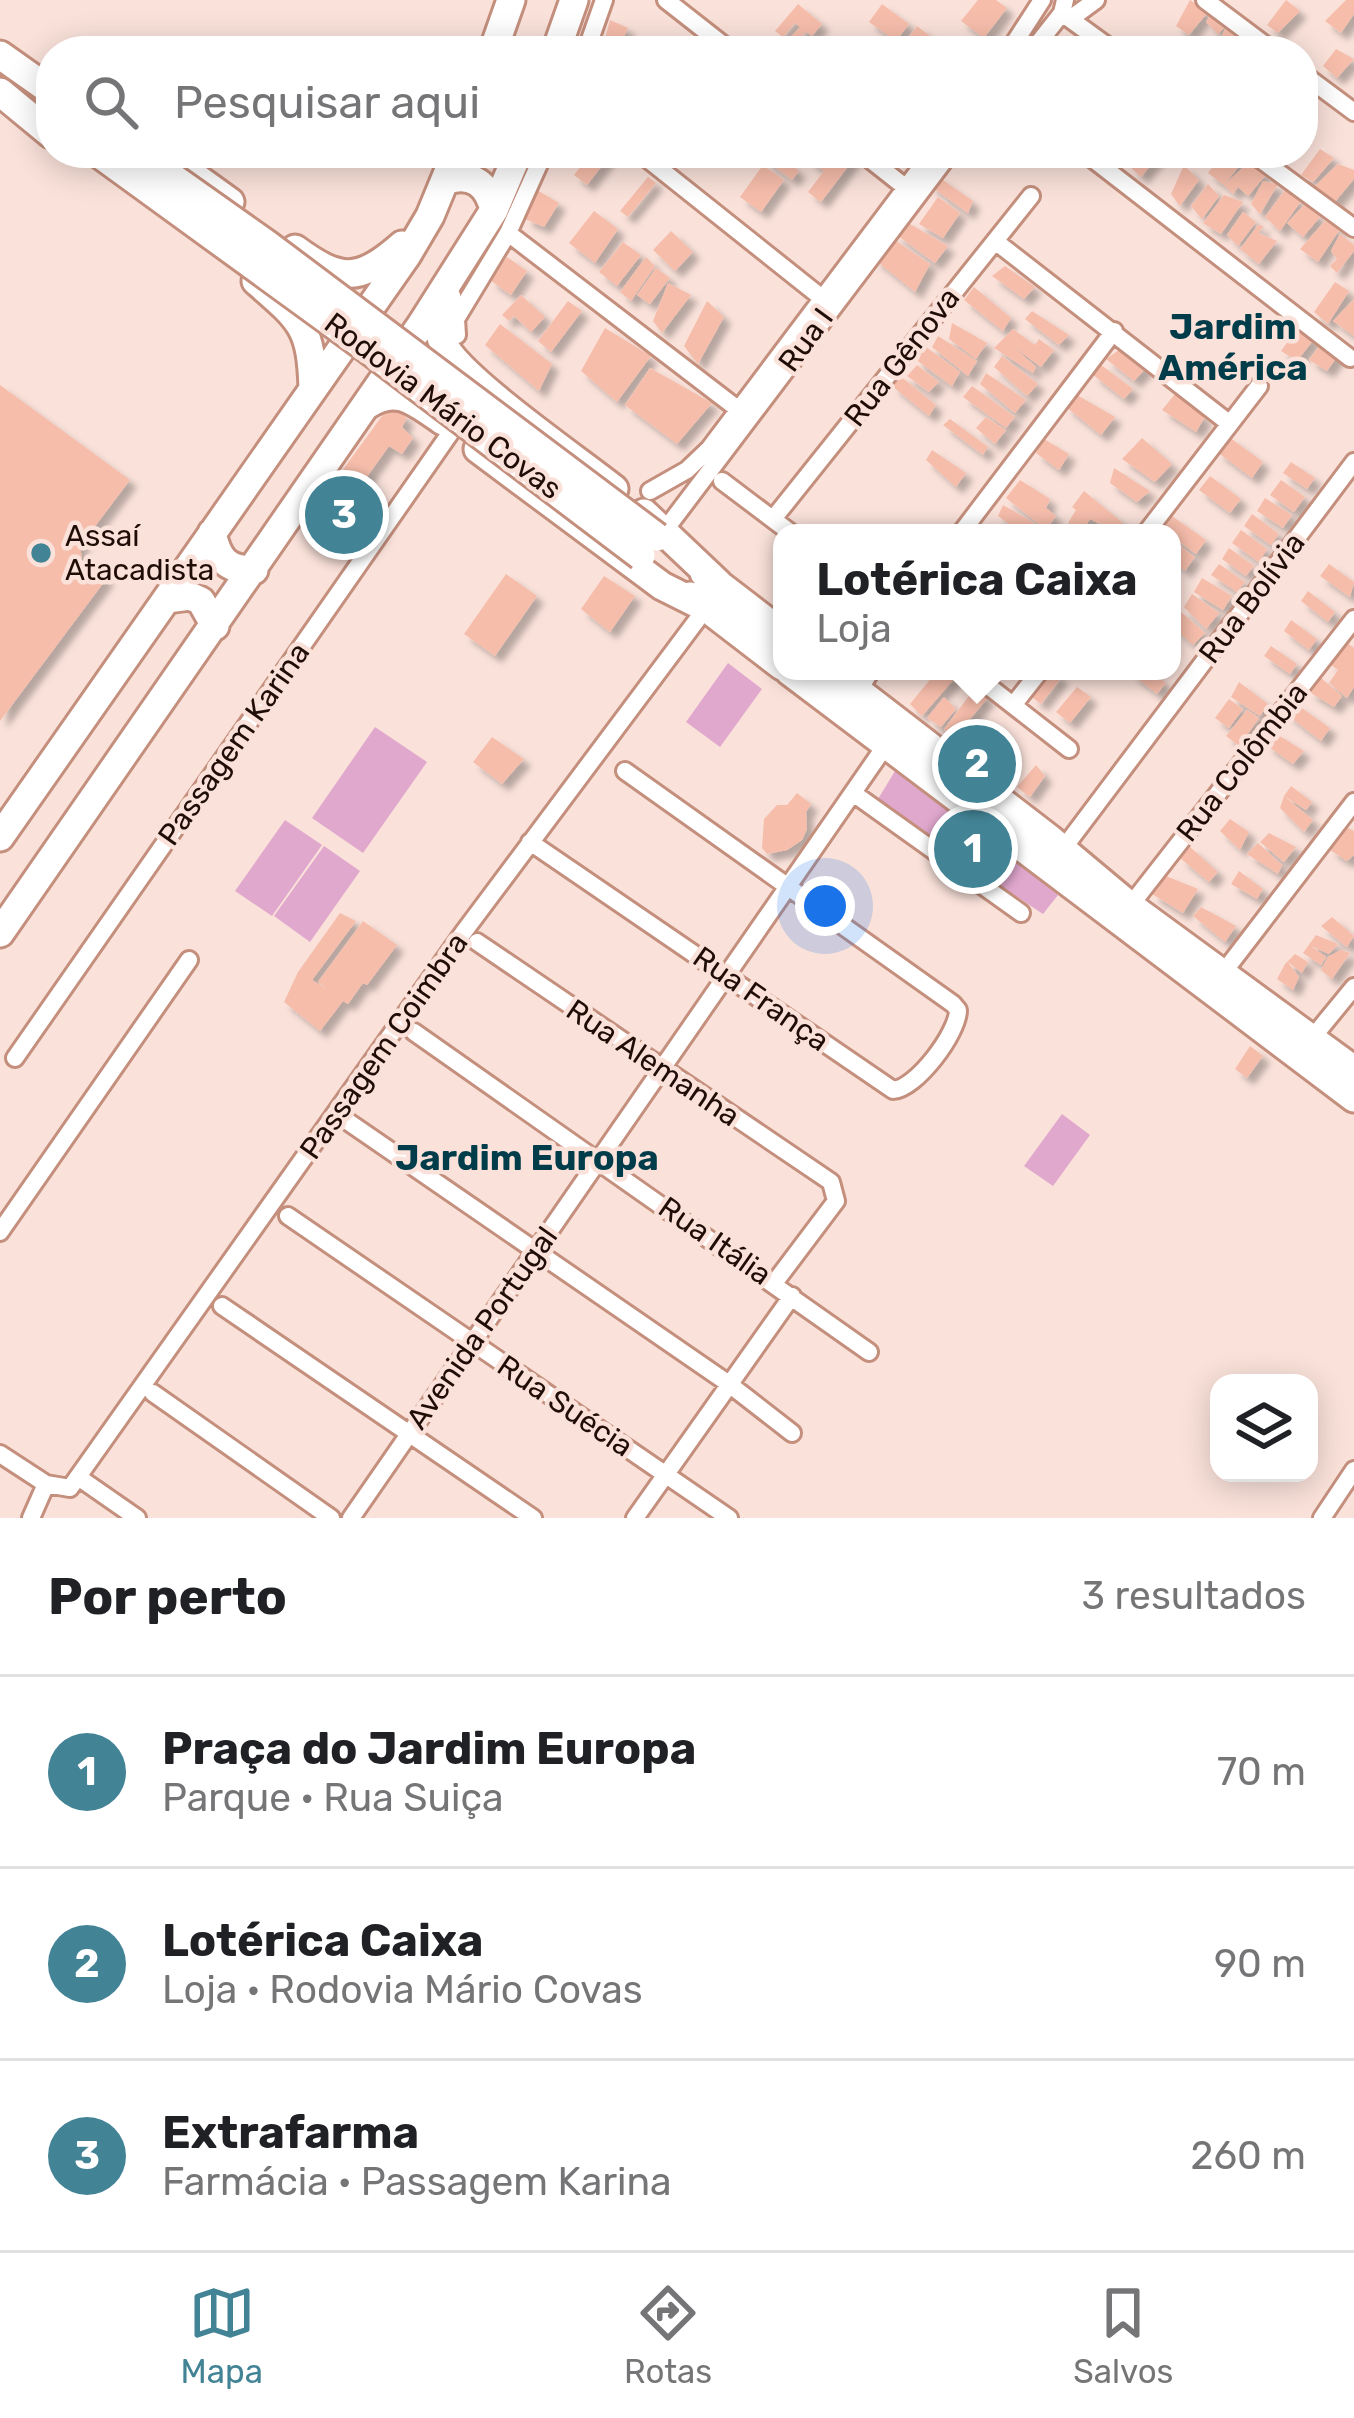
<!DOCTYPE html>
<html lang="pt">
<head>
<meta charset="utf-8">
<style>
  :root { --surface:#fff; --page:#f6f6f6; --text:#202124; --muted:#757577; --line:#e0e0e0; --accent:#428395 }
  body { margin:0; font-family:Rubik,sans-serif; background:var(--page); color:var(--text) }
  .controls { position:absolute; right:36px; bottom:36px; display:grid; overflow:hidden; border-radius:24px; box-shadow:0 6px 30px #0003 }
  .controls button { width:108px; height:108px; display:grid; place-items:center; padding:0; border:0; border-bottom:3px solid var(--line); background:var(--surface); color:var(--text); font:60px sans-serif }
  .you { position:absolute; left:825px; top:906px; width:42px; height:42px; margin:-30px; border:9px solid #fff; border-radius:50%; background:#1a73e8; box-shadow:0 0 0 18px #1a73e833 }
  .badge { display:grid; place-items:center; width:78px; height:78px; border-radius:50%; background:var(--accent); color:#fff; font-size:39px; font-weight:700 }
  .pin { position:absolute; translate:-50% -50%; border:6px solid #fff; box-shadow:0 3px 12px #0006 }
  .popup { position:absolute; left:773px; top:524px; width:408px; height:156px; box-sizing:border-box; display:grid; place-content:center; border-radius:24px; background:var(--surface); filter:drop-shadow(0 3px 9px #0005); font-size:39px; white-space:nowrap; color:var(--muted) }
  .popup b { font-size:45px; color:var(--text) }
  .popup::after { content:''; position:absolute; left:50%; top:100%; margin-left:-24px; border:24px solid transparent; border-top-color:var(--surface) }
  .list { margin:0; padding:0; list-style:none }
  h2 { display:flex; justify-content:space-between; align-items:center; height:156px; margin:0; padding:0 48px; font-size:51px }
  h2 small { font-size:39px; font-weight:400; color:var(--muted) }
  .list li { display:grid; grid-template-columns:78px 1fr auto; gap:36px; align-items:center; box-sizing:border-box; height:192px; padding:0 48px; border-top:3px solid var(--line) }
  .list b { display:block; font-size:45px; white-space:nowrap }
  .list p { margin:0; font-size:39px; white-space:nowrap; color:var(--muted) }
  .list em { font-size:39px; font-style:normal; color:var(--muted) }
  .icon { flex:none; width:66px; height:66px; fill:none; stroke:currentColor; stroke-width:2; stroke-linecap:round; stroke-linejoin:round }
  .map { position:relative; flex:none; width:1354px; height:1518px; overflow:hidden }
  .search { position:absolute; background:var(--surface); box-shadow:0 6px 30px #0003; left:36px; right:36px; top:36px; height:132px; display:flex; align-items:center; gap:30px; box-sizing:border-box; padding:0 42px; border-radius:48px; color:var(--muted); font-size:45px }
  .sheet { height:732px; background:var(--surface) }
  nav { display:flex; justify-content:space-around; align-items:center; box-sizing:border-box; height:168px; border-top:3px solid var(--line); background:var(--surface); font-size:33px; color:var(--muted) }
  nav a { display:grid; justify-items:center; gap:6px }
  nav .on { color:var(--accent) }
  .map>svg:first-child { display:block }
  .green { fill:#e1a8ce }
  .building { fill:#f6bdab; filter:url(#shadow) }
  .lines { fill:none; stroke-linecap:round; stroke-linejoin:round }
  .minor-casing { stroke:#c48f7d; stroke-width:22 }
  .primary-casing { stroke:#c48f7d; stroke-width:33 }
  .minor { stroke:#fff; stroke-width:16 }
  .primary { stroke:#fff; stroke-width:27 }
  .primary-bridge-casing { stroke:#c48f7d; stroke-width:33; stroke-linecap:butt }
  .primary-bridge { stroke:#fff; stroke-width:27 }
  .poi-dot { fill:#428395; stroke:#fae2da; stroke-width:4.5 }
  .labels { text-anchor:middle; stroke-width:9; stroke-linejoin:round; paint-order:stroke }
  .street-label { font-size:30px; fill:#210d07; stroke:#fae2da }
  .poi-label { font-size:30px; fill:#210d07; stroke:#fae2da; text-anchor:start }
  .quarter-label { font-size:36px; font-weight:bold; fill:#003c4a; stroke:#fae2da }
</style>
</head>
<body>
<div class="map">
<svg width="1354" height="1518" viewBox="0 0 1354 1518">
  <defs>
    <filter id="shadow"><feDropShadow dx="7" dy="7" stdDeviation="3" flood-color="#0004"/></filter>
  </defs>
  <rect width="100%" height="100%" fill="#fae2da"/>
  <!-- green -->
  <path class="green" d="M728,663l34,26 -42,58 -34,-25z
    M375,727l52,35 -64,91 -51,-35z
    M898,766l160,129 -15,19 -168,-110z
    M285,820l37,25 -50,71 -37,-25z
    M324,846l36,25 -50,71 -36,-26z
    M1062,1114l28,21 -37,51 -29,-20z"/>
  <!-- building -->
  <path class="building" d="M978,0h18l11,8 -23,30 -23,-17z
    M1190,0l18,12 -19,23 -13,-9z
    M1286,0l14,11 -22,22 -11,-8z
    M1346,0h8v14l-13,19 -16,-12z
    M798,4l24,20 -10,12 -6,-4 -13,13 -5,-5 12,-13 -5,-4 -12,14 -8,-6z
    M882,4l27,20 -13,17 -27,-19z
    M1211,14l34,24 -7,9 -16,-11 5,-11 -9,9 -12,-12z
    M610,20l18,8 -10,21 -14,-7z
    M917,26l24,18 -6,7h-37z
    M1336,49l18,10 -17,19 -14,-12z
    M1320,149l14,9 -21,24 -12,-7z
    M591,153h21l-25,32 -13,-10z
    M767,153h10l22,18 -7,9 -29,-22z
    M813,153l43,3 -35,46 -13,-10 16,-21 -16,-11z
    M1141,153h20l-20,24 -11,-10z
    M1223,153h13l8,7 -20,25 -16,-12z
    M1250,161l16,14 -18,21 -10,-9 -5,7 -9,-9z
    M1338,164l16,6v9l-20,24 -20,-16z
    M763,165l21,15 -23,32 -21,-15z
    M1184,165l15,15 -19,26 -9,-12z
    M937,176l36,25 -5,12 -39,-28z
    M648,177l8,6 -28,34 -8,-6z
    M1263,181l15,3 -18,30 -9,-10z
    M1208,184l11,12 -17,23 -11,-13z
    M537,190l22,13 -15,24 -19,-8z
    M1285,190l16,11 -21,30 -15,-14z
    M1224,195l19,7 -22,32 -18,-11z
    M938,197l22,16 -17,25 -24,-14z
    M1305,204l15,13 -17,20 -16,-14z
    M594,211l24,18 -23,34 -26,-20z
    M1243,212l13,10 -18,24 -11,-11z
    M903,220l45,26 -13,17 -38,-28z
    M1325,221l15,8 -22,33 -18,-13z
    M1258,225l6,1 -6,7 19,8 -18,23 -19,-15z
    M671,231l22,21 -18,19 -22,-21z
    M1340,234l14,11v6l-17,22 -7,-7 7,-7 -6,-8z
    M887,235l43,29 -15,28 -41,-33z
    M623,242l18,13 -24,31 -18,-14z
    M507,257l20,14 -16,24 -21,-15z
    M646,257l9,9 -24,35 -11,-9z
    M1005,266l30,21 -11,12 -32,-23z
    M656,268l14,10 -20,26 -13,-9z
    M1335,282l14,9 -21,33 -14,-12z
    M668,283l23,12 -29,38 -9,-12z
    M974,287l37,31 -8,13 -39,-31z
    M521,295l24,22 -14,15 -17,-16 -5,5 -7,-6z
    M1354,299v37l-21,-15z
    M568,301l14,10 -31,41 -13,-11z
    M707,301l17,16 -26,47 -14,-18z
    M1032,311l37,24 -10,10 -34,-26z
    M952,323l35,20 -11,16 -27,-20z
    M500,324l52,40 -13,27 -54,-46z
    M605,328l46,28 -34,46 -36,-31z
    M1013,329l22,16 4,-6 15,11 -13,17 -27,-20 22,20 -3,6 -39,-25z
    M1297,329l18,9 -18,23 -16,-10z
    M938,336l39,25 -9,15 -36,-29z
    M1322,342l17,12 -12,17 -18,-11z
    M926,347l34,25 -8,14 -37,-27z
    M1122,348l25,19 -13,14 -28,-22z
    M1002,356l36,28 -11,12 -33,-29z
    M917,365l22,17 -10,10 -22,-16z
    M1101,365l32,24 -9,10 -32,-25z
    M650,368l62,35 -35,41 -52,-39z
    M986,373l40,27 -11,13 -35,-29z
    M899,375l37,30 -7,11 -37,-30z
    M0,385l130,95 -50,66 2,14 25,18 -107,143z
    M972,386l43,31 -9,11 -43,-31z
    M1175,394l30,23 -9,15 -34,-22z
    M1077,395l38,22 -14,18 -36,-29z
    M390,405l17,13 -5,9 11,11 -11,16 -13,-8 -30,42 -20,-13z
    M986,417l20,13 -11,14 -19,-16z
    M950,419l38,28 -5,8 -40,-30z
    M1229,437l34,25 -11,16 -35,-26z
    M1142,438l30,26 -17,18 -33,-23z
    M1044,439l25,15 -10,16 -23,-17z
    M932,450l34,23 -10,14 -30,-27z
    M1291,462l24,16 -8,11 -24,-16z
    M1114,468l36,23 -13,11 -27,-19z
    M1210,476l31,23 -11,14 -31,-23z
    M1020,480l30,19 -4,9 10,8 -10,14 -5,3h-20l-23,-17 5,-11 42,24 -39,-31z
    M1281,480l24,17 -11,15 -24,-17z
    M332,491l25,15 -10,17 -24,-19z
    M1084,491l39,32 -6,10 -27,-14 -9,14 -13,-10 8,-13 -4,-3z
    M1265,498l27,17 -9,13 -26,-17z
    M1252,514l27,20 -8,11 -27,-19z
    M1172,516l34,24 -10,14 -24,-17v-4l-10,-2z
    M1241,530l26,19 -8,13 -27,-19z
    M1172,540l23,17 -10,14 -13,-10z
    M1229,548l25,18 -8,10 -24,-17z
    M1219,564l26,18 -8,10 -26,-17z
    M1329,564l25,18 -4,15 -30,-21z
    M506,574l31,22 -42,60 -31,-22z
    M604,576l31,20 -25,36 -29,-23z
    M1202,578l30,18 -9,14 -29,-18z
    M1308,591l27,21 -7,10 -27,-21z
    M1192,594l27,19 -13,16 -22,-22z
    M1180,611l25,22 -12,12 -21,-19z
    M1291,620l26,19 -8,11 -25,-19z
    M1345,641l9,7v39l-7,11 -18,-15 9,-13 -8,-6z
    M1271,646l26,18 -7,10 -26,-18z
    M937,671h24l-39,45 -12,-12z
    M1052,671l10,6 -21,27 -9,-7z
    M1133,671h18l15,12 -9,11 -26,-20z
    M1320,677l22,19 -8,11 -28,-17h6z
    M1239,682l29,22 -8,12 -29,-19z
    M1077,687l14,10 -21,26 -14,-11z
    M975,688l13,10 -36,42 -8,-11z
    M944,697l12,12 -15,18 -14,-9z
    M1229,699l14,10 -14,19 -14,-10z
    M1296,704l34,24 -9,13 -35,-27z
    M1247,710l12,8 -20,28 -13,-10z
    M1275,733l29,18 -11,13 -27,-19z
    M492,737l32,22 -22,25 -29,-22z
    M1036,765l9,11 -15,21 -13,-10z
    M1291,786l21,16 -6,8 -22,-14 29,24 -9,12 -24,-24 4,-12z
    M797,793l14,11 -5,8 1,17 -5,11 -15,10 -20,4 -5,-6 2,-29 13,-14h10z
    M1230,819l19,13 -9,18 -20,-19z
    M1340,824l14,7v24l-7,6 -17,-11z
    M1269,833l27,14 -12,15 -24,-20z
    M1258,843l24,22 -4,9 -31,-20z
    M1190,847l28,25 -9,10 -29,-24z
    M1239,871l24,18 -6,10 -26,-15z
    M1166,876l32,13 -15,24 -31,-19z
    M1201,907l35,19 -11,16 -32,-26z
    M340,913l16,8 -44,59 16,10 -10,-8 45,-61 34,24 -30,40 -4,-2 -15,21 -5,-3 -23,30 -36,-29 14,-30z
    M1332,917l22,19 -7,11 -26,-21z
    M1316,935l22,9 -9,10 -18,-8 15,11 -5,8 -18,-12z
    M1341,950l9,3 -18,26 -11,-9 7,-13z
    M1295,954l13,8 -6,11 -14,-11 11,15 -6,13 -16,-11 8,-15z
    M1250,1046l13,10 -16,22 -12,-9z"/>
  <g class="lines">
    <!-- minor casing -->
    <g class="minor-casing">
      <path id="minor" d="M666,0l65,51
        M1205,0l68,51
        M1062,14l8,5 26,-19
        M1070,19l44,32
        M586,51l18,-51
        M1009,51l33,-51
        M1032,51l30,-38 3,-13
        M1303,74l51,38
        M640,153l182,145
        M862,153l43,34
        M1085,153l265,205
        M1252,153l102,75
        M508,233l231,177
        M995,241l235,183
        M457,335l-1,-16 52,-86 36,-80
        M722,481l69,52
        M650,491l37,-21 22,-21 223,-296
        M773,519l258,-323
        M665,530l285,-377
        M961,533l153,-202
        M1146,533l113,-147
        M969,671l100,78
        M858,691l13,-20
        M1014,704l26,-33
        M853,793l168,120
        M530,842l363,248c23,-1 65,-57 65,-80l-5,-6 -328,-233
        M1063,849l291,-387
        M1130,906l224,-287
        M477,942l354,240 5,19 -61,81
        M1223,973l131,-171
        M414,1032l455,320
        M1313,1037l41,-50
        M15,1058l438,-629
        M347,1121l382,263 63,49
        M288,1216l441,302
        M0,1232l189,-272
        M222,1306l311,212
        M153,1393l178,125
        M0,1454l46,30 24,4 393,-555 234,-313
        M78,1477l59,41
        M31,1518l15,-34
        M351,1518l539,-779
        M635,1518l157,-222
        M1322,1518l32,-48"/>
    </g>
    <!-- primary casing -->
    <g class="primary-casing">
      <path id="primary" d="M493,51l18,-51
        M556,51l18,-51
        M0,55l51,36
        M0,92l51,42
        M162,153l68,49
        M447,180c26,-8 41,5 47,30
        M295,249c45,33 64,34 107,-4
        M256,281c46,40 55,46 57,108
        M447,298c-7,16 -11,29 -4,45 14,34 136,118 171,146
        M367,405c30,-21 49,-2 76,16
        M478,449l184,137 44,22
        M644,513l75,71
        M212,533c6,26 14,37 42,37
        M704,573l78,60
        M691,596l91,70
        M167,599l23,-3 11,5 14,25
        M789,671l565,427
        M832,671l218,168 80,67 224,164
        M0,837l407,-582 23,-39 26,-63
        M0,933l421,-608 73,-115 24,-57"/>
    </g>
    <!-- minor -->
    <use href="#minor" class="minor"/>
    <!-- primary -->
    <use href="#primary" class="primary"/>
    <!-- primary-bridge casing -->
    <g class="primary-bridge-casing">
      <path id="primary-bridge" d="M98,153l264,192 279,211
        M138,153l130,92 389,292"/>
    </g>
    <!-- primary-bridge -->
    <use href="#primary-bridge" class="primary-bridge"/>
  </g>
  <!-- markers -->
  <circle class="poi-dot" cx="41" cy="553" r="12"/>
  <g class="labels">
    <!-- street labels -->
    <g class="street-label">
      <text transform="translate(806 340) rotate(-54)" y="10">Rua I</text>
      <text transform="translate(902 357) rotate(-52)" y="10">Rua Gênova</text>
      <text transform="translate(443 406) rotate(37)" y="10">Rodovia Mário Covas</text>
      <text transform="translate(1252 598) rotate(-53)" y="10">Rua Bolívia</text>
      <text transform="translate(234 744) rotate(-55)" y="10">Passagem Karina</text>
      <text transform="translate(1242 762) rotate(-52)" y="10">Rua Colômbia</text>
      <text transform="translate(761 999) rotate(35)" y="10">Rua França</text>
      <text transform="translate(384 1046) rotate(-55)" y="10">Passagem Coimbra</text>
      <text transform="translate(653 1063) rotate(34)" y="10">Rua Alemanha</text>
      <text transform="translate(715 1241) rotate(35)" y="10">Rua Itália</text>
      <text transform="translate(482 1328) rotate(-55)" y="10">Avenida Portugal</text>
      <text transform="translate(565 1406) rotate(34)" y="10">Rua Suécia</text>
    </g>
    <!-- poi labels -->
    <g class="poi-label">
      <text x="65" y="546">Assaí<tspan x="65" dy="34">Atacadista</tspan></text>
    </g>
    <!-- quarter labels -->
    <g class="quarter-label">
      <text x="1233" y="339">Jardim<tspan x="1233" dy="41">América</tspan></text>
      <text x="527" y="1170">Jardim Europa</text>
    </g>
  </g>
</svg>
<div class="controls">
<button><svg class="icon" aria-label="layers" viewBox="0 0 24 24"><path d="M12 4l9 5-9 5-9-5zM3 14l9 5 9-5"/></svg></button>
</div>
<div class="you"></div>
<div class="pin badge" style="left:973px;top:849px">1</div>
<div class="pin badge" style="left:977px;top:764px">2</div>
<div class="popup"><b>Lotérica Caixa</b>Loja</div>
<div class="pin badge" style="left:344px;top:515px">3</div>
<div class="search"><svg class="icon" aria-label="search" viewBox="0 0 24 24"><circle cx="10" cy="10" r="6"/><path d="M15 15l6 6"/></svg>Pesquisar aqui</div>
</div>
<section class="sheet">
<h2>Por perto<small>3 resultados</small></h2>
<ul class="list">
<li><span class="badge">1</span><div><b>Praça do Jardim Europa</b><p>Parque · Rua Suiça</p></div><em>70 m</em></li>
<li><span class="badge">2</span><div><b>Lotérica Caixa</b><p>Loja · Rodovia Mário Covas</p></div><em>90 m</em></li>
<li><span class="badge">3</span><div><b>Extrafarma</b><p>Farmácia · Passagem Karina</p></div><em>260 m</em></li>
</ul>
</section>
<nav>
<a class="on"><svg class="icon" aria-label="map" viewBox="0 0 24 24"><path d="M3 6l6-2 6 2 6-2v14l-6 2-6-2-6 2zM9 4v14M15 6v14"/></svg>Mapa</a>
<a><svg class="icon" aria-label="directions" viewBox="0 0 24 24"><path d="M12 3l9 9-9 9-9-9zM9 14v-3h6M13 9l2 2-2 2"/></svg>Rotas</a>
<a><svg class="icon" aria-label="saved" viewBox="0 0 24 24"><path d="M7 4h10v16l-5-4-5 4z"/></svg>Salvos</a>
</nav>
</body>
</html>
